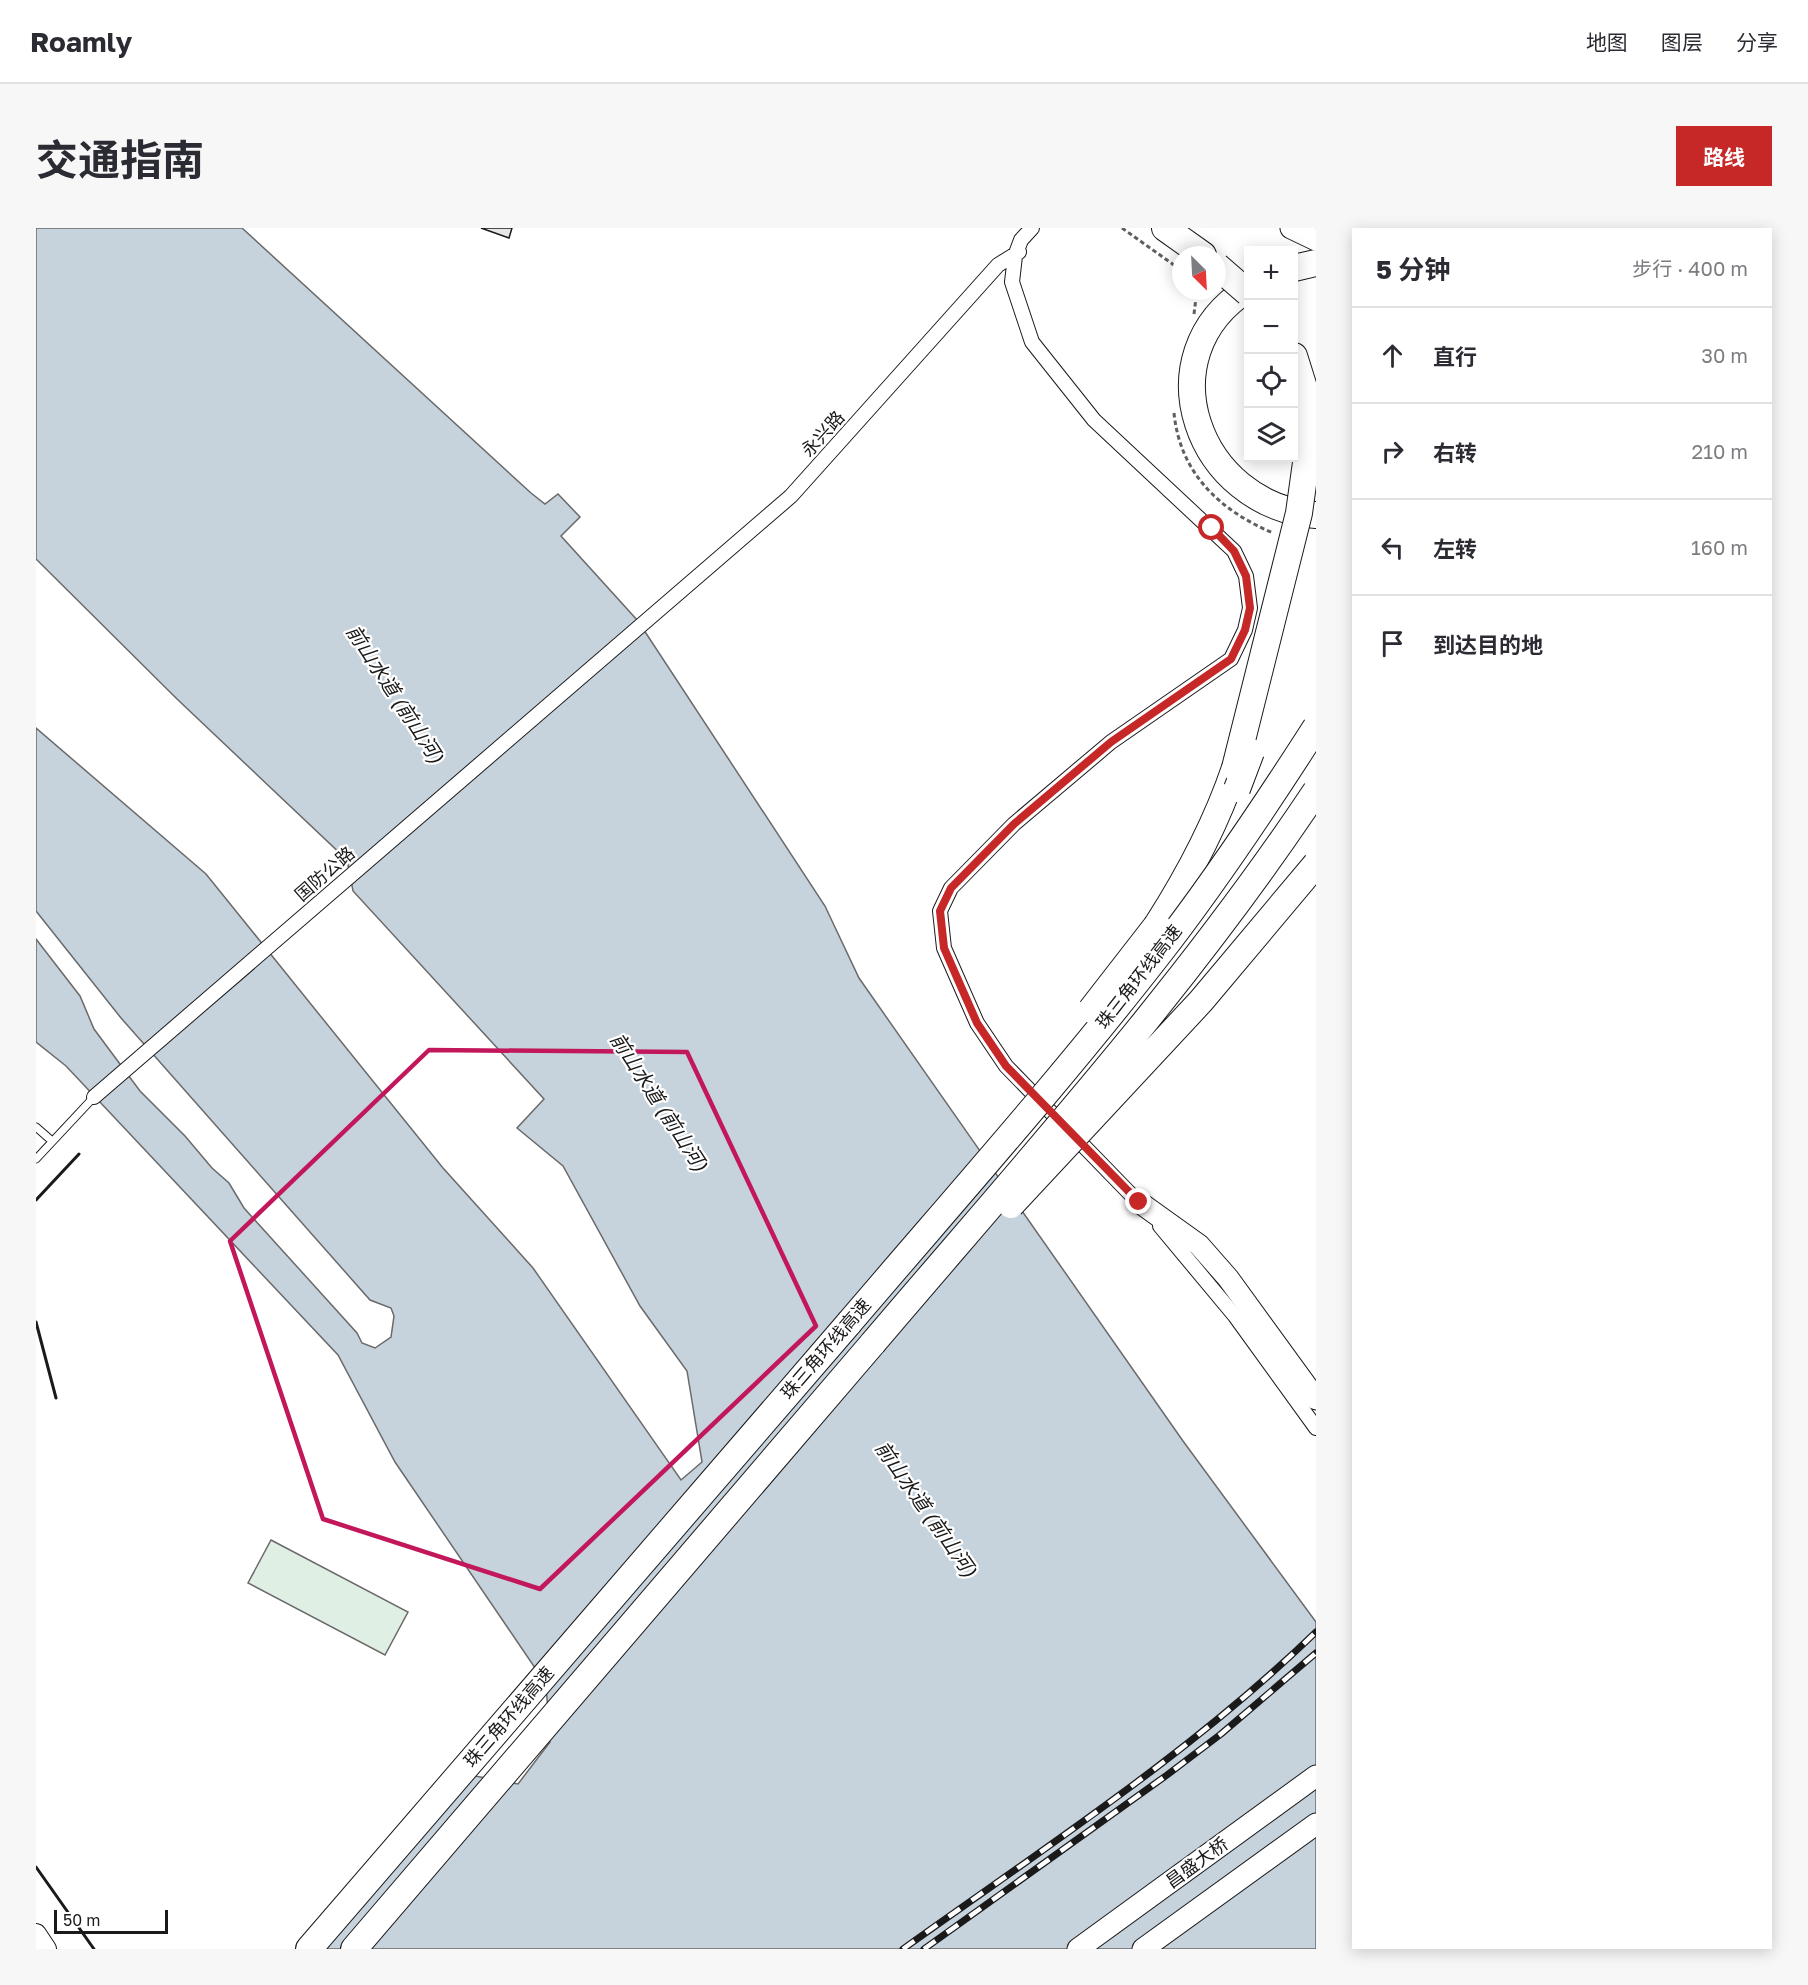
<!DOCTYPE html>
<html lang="zh">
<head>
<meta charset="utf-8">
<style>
  :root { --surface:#fff; --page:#f7f7f7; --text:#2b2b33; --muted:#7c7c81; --line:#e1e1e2; --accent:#c62828 }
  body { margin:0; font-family:"Golos Text","Noto Sans SC",sans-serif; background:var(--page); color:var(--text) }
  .controls { position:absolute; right:18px; top:18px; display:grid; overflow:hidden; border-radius:0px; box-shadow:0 3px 15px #0003 }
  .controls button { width:54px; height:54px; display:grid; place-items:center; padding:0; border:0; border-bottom:2px solid var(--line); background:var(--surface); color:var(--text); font:30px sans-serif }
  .compass { position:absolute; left:1136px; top:18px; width:54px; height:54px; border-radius:50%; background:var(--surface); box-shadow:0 3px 15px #0003; rotate:156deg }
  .scale { position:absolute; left:18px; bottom:15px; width:114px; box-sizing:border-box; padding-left:6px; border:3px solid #1a1a1a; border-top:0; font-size:16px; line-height:21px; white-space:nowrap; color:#1a1a1a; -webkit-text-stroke:4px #fff; paint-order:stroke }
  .stop { position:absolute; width:18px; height:18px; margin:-14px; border:4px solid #c62828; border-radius:50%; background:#fff }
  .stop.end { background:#c62828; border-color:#fff; box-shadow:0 2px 6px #0008 }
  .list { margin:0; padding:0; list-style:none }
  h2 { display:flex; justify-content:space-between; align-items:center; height:78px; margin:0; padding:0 24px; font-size:26px }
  h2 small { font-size:20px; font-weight:400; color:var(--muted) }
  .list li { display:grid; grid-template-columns:39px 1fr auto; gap:18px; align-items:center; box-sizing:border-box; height:96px; padding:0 24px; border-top:2px solid var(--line) }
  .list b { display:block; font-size:22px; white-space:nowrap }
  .list em { font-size:20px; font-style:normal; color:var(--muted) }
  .icon { flex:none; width:33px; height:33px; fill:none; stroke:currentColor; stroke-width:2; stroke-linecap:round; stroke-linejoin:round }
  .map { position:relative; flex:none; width:1280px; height:1721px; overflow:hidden; border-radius:0px }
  header { display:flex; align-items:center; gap:36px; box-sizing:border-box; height:84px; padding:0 30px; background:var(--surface); border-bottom:2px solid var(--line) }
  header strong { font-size:28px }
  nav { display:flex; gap:33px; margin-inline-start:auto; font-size:21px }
  .intro { display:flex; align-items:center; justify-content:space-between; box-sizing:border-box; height:144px; padding:0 36px }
  h1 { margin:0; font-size:42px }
  .button { padding:15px 27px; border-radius:0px; background:var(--accent); color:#fff; font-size:21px; font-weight:700 }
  main { display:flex; gap:36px; padding:0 36px }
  aside { flex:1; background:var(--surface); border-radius:0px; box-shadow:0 3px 15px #0003 }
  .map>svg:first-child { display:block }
  .pitch { fill:#e0efe3; stroke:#6a6a6a; stroke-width:1.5 }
  .water { fill:#c6d2dc; stroke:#6a6a6a; stroke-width:1.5 }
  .building { fill:#e6e6e6; stroke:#1a1a1a; stroke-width:1.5 }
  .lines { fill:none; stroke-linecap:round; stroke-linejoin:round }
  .lane-casing { stroke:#1a1a1a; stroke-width:9 }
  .street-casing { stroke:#1a1a1a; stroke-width:16 }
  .secondary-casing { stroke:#1a1a1a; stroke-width:22 }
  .primary-casing { stroke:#1a1a1a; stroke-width:23 }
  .highway-casing { stroke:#1a1a1a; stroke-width:28 }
  .path { stroke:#5f5f5f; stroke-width:3; stroke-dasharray:4.5 3; stroke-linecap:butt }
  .lane { stroke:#fff; stroke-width:7 }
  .street { stroke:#fff; stroke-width:14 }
  .secondary { stroke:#fff; stroke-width:20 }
  .primary { stroke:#fff; stroke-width:21 }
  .highway { stroke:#fff; stroke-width:26 }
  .rail-casing { stroke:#1a1a1a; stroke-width:7 }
  .rail { stroke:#fff; stroke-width:4.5; stroke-dasharray:14; stroke-linecap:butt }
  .highway-bridge-casing { stroke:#1a1a1a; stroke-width:28; stroke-linecap:butt }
  .highway-bridge { stroke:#fff; stroke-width:26 }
  .wall { stroke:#1a1a1a; stroke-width:3 }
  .route { stroke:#c62828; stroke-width:8 }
  .marked { fill:none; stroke:#c2185b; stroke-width:4.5; stroke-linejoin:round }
  .labels { text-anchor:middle; stroke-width:4.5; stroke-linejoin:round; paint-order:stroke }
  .street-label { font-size:18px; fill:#1a1a1a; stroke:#fff }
  .water-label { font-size:20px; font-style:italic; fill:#1a1a1a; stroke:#fff }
</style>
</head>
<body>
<header>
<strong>Roamly</strong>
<nav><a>地图</a><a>图层</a><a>分享</a></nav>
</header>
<div class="intro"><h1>交通指南</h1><a class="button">路线</a></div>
<main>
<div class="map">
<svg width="1280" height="1721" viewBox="0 0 1280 1721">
  <rect width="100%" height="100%" fill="#fff"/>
  <!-- pitch -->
  <path class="pitch" d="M235,1312l137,72 -23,43 -137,-72z"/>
  <!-- water -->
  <path class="water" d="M0,0h206l289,265 14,11 13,-10 22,23 -19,19 77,85 187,285 34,72 324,463 133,181v327h-993l67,-80 19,-56 50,-40 59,11 32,-42 -4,-58 -151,-222 -57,-107 -272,-289 -30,-24v-103l44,57 14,33 46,62 45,45 27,32 17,15 15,25 113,125 5,10 13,5 16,-11 3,-21 -3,-8 -21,-8 -249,-282 -85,-107v-183l170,146 237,294 90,100 148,212 21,-18 -15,-91 -47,-65 -77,-140 -46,-38 27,-29 -191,-208 -6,-31 -170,-161 -141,-140z"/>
  <!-- building -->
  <path class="building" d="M445,0h31l-3,10z"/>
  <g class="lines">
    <!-- lane casing -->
    <g class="lane-casing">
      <path id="lane" d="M0,899l16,14
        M0,931l58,-62"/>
    </g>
    <!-- street casing -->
    <g class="street-casing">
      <path id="street" d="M996,0l-11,12 -6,16 -3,26 20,60 62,78 140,131 12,25 4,32 -5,22 -14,29 -120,83 -97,82 -63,64 -11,23 4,37 33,75 29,43 137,141
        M58,869l697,-601 207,-231 21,-13
        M1124,998l75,90 81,112"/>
    </g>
    <!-- secondary casing -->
    <g class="secondary-casing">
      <path id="secondary" d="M0,1706l10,15"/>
    </g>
    <!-- primary casing -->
    <g class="primary-casing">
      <path id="primary" d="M1255,0l25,12
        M1103,974l60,43 29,33 88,121
        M1042,1721l238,-173
        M1107,1721l173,-125"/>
    </g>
    <!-- highway casing -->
    <g class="highway-casing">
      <path id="highway" d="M1129,0l38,27
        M1258,40l22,-5
        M1212,61c-105,66 -51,217 68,226
        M1258,128l12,38 3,47
        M1121,697c32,-50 59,-101 78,-157
        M273,1721l540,-626
        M318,1721l519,-606"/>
    </g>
    <!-- path -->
    <path class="path" d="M1086,0l59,42
      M1158,86l2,-16 -2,-7
      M1138,185c6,60 45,97 99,120"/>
    <!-- lane -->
    <use href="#lane" class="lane"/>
    <!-- street -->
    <use href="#street" class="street"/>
    <!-- secondary -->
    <use href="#secondary" class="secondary"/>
    <!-- primary -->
    <use href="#primary" class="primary"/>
    <!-- highway -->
    <use href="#highway" class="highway"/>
    <!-- rail casing -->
    <g class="rail-casing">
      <path id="rail" d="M867,1721c141,-101 288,-196 413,-317
        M888,1721l243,-174 54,-41 95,-81"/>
    </g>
    <!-- rail -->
    <use href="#rail" class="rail"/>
    <!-- highway-bridge casing -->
    <g class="highway-bridge-casing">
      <path id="highway-bridge" d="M1181,38l31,27
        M1199,540l64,-255 10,-72
        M1201,561l14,-37
        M1055,782l66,-85
        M975,977l190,-204 115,-137
        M813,1095c104,-122 211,-242 309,-368 57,-73 108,-150 158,-228
        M837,1115c153,-180 312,-355 443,-552"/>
    </g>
    <!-- highway-bridge -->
    <use href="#highway-bridge" class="highway-bridge"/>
    <!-- wall -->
    <path class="wall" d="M0,972l43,-46
      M0,1094l20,76
      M0,1639l58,82"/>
  </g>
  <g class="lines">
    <!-- route -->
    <path class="route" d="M1103,974l-133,-136 -29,-43 -33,-75 -4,-37 11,-23 63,-64 97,-82 120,-83 14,-29 5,-22 -4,-32 -12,-25 -22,-23"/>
  </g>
  <!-- marked area -->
  <path class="marked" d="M393,822l258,2 129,274 -276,263 -217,-70 -93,-278z"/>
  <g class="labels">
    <!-- street labels -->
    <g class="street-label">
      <text transform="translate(787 206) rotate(-48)" y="6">永兴路</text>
      <text transform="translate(289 646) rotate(-41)" y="6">国防公路</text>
      <text transform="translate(1103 749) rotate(-52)" y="6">珠三角环线高速</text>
      <text transform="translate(790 1121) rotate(-49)" y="6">珠三角环线高速</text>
      <text transform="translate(473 1489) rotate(-49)" y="6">珠三角环线高速</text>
      <text transform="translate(1161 1635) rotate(-36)" y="6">昌盛大桥</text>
    </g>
    <!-- water labels -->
    <g class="water-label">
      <text transform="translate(359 466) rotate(57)" y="7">前山水道 (前山河)</text>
      <text transform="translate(623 874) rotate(57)" y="7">前山水道 (前山河)</text>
      <text transform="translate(890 1281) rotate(55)" y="7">前山水道 (前山河)</text>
    </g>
  </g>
</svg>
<div class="controls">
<button>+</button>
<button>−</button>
<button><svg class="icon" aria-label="locate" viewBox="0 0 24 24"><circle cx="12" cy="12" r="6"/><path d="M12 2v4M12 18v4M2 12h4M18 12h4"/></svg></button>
<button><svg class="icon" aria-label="layers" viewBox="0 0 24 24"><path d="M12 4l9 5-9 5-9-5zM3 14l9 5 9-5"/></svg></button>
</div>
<svg class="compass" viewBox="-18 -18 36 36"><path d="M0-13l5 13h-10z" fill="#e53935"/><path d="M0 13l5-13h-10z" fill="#7c7c81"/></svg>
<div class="scale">50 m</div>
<div class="stop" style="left:1176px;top:300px"></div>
<div class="stop end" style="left:1103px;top:974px"></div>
</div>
<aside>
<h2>5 分钟<small>步行 · 400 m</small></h2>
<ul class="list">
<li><svg class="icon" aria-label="ahead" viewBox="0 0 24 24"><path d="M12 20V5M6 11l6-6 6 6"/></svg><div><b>直行</b></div><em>30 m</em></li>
<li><svg class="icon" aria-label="right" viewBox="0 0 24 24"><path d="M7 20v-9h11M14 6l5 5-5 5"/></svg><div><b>右转</b></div><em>210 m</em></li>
<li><svg class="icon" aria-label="left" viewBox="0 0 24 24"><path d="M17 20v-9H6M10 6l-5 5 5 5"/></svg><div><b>左转</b></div><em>160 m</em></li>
<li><svg class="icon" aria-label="arrive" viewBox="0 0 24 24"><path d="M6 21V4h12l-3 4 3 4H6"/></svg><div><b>到达目的地</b></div></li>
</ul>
</aside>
</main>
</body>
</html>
